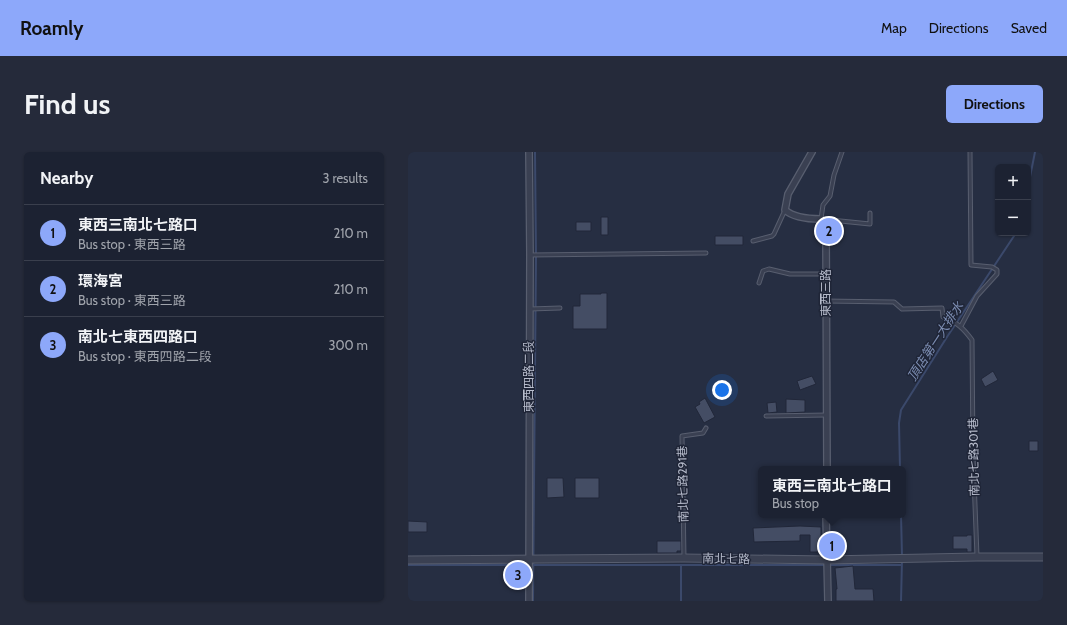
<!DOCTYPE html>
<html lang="en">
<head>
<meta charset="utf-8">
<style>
  :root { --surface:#1c2232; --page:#252a3a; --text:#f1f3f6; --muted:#a0a4ac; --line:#3a3f4d; --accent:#8da8fa }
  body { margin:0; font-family:Cabin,"Noto Sans TC",sans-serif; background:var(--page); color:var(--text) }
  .controls { position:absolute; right:12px; top:12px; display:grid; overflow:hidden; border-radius:6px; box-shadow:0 1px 3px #0004 }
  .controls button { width:36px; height:36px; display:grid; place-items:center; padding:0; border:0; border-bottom:1px solid var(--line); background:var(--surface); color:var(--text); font:20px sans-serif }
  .you { position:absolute; left:314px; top:238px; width:14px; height:14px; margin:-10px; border:3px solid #fff; border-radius:50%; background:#1a73e8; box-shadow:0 0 0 6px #1a73e833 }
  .badge { display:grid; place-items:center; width:26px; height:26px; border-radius:50%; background:var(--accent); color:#111; font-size:13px; font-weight:700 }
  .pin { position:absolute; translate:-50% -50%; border:2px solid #fff; box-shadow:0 1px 4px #0006 }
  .popup { position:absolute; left:350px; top:314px; width:148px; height:52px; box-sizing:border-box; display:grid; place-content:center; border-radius:6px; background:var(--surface); filter:drop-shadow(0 1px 3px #0005); font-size:13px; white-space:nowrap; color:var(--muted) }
  .popup b { font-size:15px; color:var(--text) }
  .popup::after { content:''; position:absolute; left:50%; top:100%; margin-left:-8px; border:8px solid transparent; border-top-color:var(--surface) }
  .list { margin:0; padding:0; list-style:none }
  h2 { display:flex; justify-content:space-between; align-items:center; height:52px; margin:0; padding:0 16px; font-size:17px }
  h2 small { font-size:13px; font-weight:400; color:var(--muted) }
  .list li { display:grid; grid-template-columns:26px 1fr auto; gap:12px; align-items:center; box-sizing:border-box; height:56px; padding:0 16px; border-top:1px solid var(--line) }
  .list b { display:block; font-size:15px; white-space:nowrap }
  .list p { margin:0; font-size:13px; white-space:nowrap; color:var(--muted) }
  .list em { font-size:13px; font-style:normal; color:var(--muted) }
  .map { position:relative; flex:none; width:635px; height:449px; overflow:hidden; border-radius:6px }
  header { display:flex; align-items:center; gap:24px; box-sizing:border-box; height:56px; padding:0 20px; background:var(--accent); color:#111 }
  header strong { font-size:19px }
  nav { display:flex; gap:22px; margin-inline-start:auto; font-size:14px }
  .intro { display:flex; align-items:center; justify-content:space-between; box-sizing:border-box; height:96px; padding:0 24px }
  h1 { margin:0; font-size:28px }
  .button { padding:10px 18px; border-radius:6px; background:var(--accent); color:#111; font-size:14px; font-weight:700 }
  main { display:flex; gap:24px; padding:0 24px }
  aside { flex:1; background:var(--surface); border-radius:6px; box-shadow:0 1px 3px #0004 }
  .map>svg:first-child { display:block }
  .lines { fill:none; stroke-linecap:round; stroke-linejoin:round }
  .stream { stroke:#3b496b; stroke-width:2 }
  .building { fill:#444d64; stroke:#212739 }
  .service-casing { stroke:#585e6f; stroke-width:5 }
  .minor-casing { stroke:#585e6f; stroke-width:8 }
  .tertiary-casing { stroke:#585e6f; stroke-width:9 }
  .service { stroke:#3a4052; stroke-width:3 }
  .minor { stroke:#3a4052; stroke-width:5.5 }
  .tertiary { stroke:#3a4052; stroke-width:7 }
  .labels { text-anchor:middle; stroke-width:3; stroke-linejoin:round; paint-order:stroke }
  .street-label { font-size:12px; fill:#b7bccc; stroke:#1f2537 }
  .water-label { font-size:13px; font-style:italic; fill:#7d8eb3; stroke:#1f2537 }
</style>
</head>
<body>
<header>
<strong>Roamly</strong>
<nav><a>Map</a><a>Directions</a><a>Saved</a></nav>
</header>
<div class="intro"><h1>Find us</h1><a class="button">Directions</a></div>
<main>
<aside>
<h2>Nearby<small>3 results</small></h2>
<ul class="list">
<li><span class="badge">1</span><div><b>東西三南北七路口</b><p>Bus stop · 東西三路</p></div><em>210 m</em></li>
<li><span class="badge">2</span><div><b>環海宮</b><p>Bus stop · 東西三路</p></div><em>210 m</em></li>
<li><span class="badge">3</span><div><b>南北七東西四路口</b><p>Bus stop · 東西四路二段</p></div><em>300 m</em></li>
</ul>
</aside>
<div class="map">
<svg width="635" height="449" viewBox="0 0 635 449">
  <rect width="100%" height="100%" fill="#262e42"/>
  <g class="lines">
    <!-- stream -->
    <path class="stream" d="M620,35l7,-35
      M492,317l-1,-46 2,-13 46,-73 69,-104
      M493,363l1,41
      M0,413h494
      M273,414v35
      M125,449l3,-345 -1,-104
      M493,449l1,-41"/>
  </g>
  <!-- building -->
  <path class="building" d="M193,65h7v18h-7z
    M168,70h15v9h-15z
    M307,84h28v9h-28z
    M193,141h6v36h-34v-23h7v-12h21z
    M585,219l5,9 -13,7 -4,-8z
    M404,224l4,8 -16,6 -3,-9z
    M297,246l10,19 -11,6 -9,-16 5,-3 -1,-2z
    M378,247l19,1v12l-19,1z
    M368,250l1,10 -9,1 -1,-10z
    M621,289h9v10h-9z
    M139,326h16l1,19 -17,1z
    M167,326h24v20h-24z
    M0,369l19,1v10h-19z
    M392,374l21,1v25h-11v-17h-10v6l-46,1 -1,-14z
    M559,383h5v17h-5v-3h-14v-13h14z
    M249,389h24v10h-4v2h-20z
    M445,414l2,23h18l1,12h-38v-12h1l-2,-21z"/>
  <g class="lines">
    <!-- service casing -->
    <g class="service-casing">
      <path id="service" d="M434,0l-8,23 -4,21 -7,9 -2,14 49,5v-11
        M345,89l19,-5 2,-2 11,-24
        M122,103l176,-2
        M351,131l4,-12 6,-2 21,5h36
        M417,149l69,1 8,7 40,-1 1,9c14,5 21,12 29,23l1,114 4,102
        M122,157l30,-1
        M553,174l16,-30 20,-22v-4l-5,-3 -21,-2 -1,-113
        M358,264l61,-1
        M276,406l-2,-122 21,-3 3,-5"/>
    </g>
    <!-- minor casing -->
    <g class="minor-casing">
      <path id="minor" d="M404,0l-24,42 -3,16c9,8 24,9 36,9l5,11 1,239
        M418,363l2,86
        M121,449l1,-346 -1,-103"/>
    </g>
    <!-- tertiary casing -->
    <g class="tertiary-casing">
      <path id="tertiary" d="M0,408l276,-2 142,2 151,-3h66"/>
    </g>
    <!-- service -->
    <use href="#service" class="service"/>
    <!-- minor -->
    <use href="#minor" class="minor"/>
    <!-- tertiary -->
    <use href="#tertiary" class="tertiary"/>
  </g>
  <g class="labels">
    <!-- street labels -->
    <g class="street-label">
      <text transform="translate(418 141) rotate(-90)" y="4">東西三路</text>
      <text transform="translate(121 225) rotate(-90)" y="4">東西四路二段</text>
      <text transform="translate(566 305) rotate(-91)" y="4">南北七路301巷</text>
      <text transform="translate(275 332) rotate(-91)" y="4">南北七路291巷</text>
      <text transform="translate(318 407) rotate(1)" y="4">南北七路</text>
    </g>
    <!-- water labels -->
    <g class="water-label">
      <text transform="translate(527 189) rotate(-57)" y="5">頂店第一大排水</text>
    </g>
  </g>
</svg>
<div class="controls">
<button>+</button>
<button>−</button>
</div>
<div class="you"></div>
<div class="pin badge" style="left:424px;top:394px">1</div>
<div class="popup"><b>東西三南北七路口</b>Bus stop</div>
<div class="pin badge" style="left:421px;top:79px">2</div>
<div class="pin badge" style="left:110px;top:423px">3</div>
</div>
</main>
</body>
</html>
